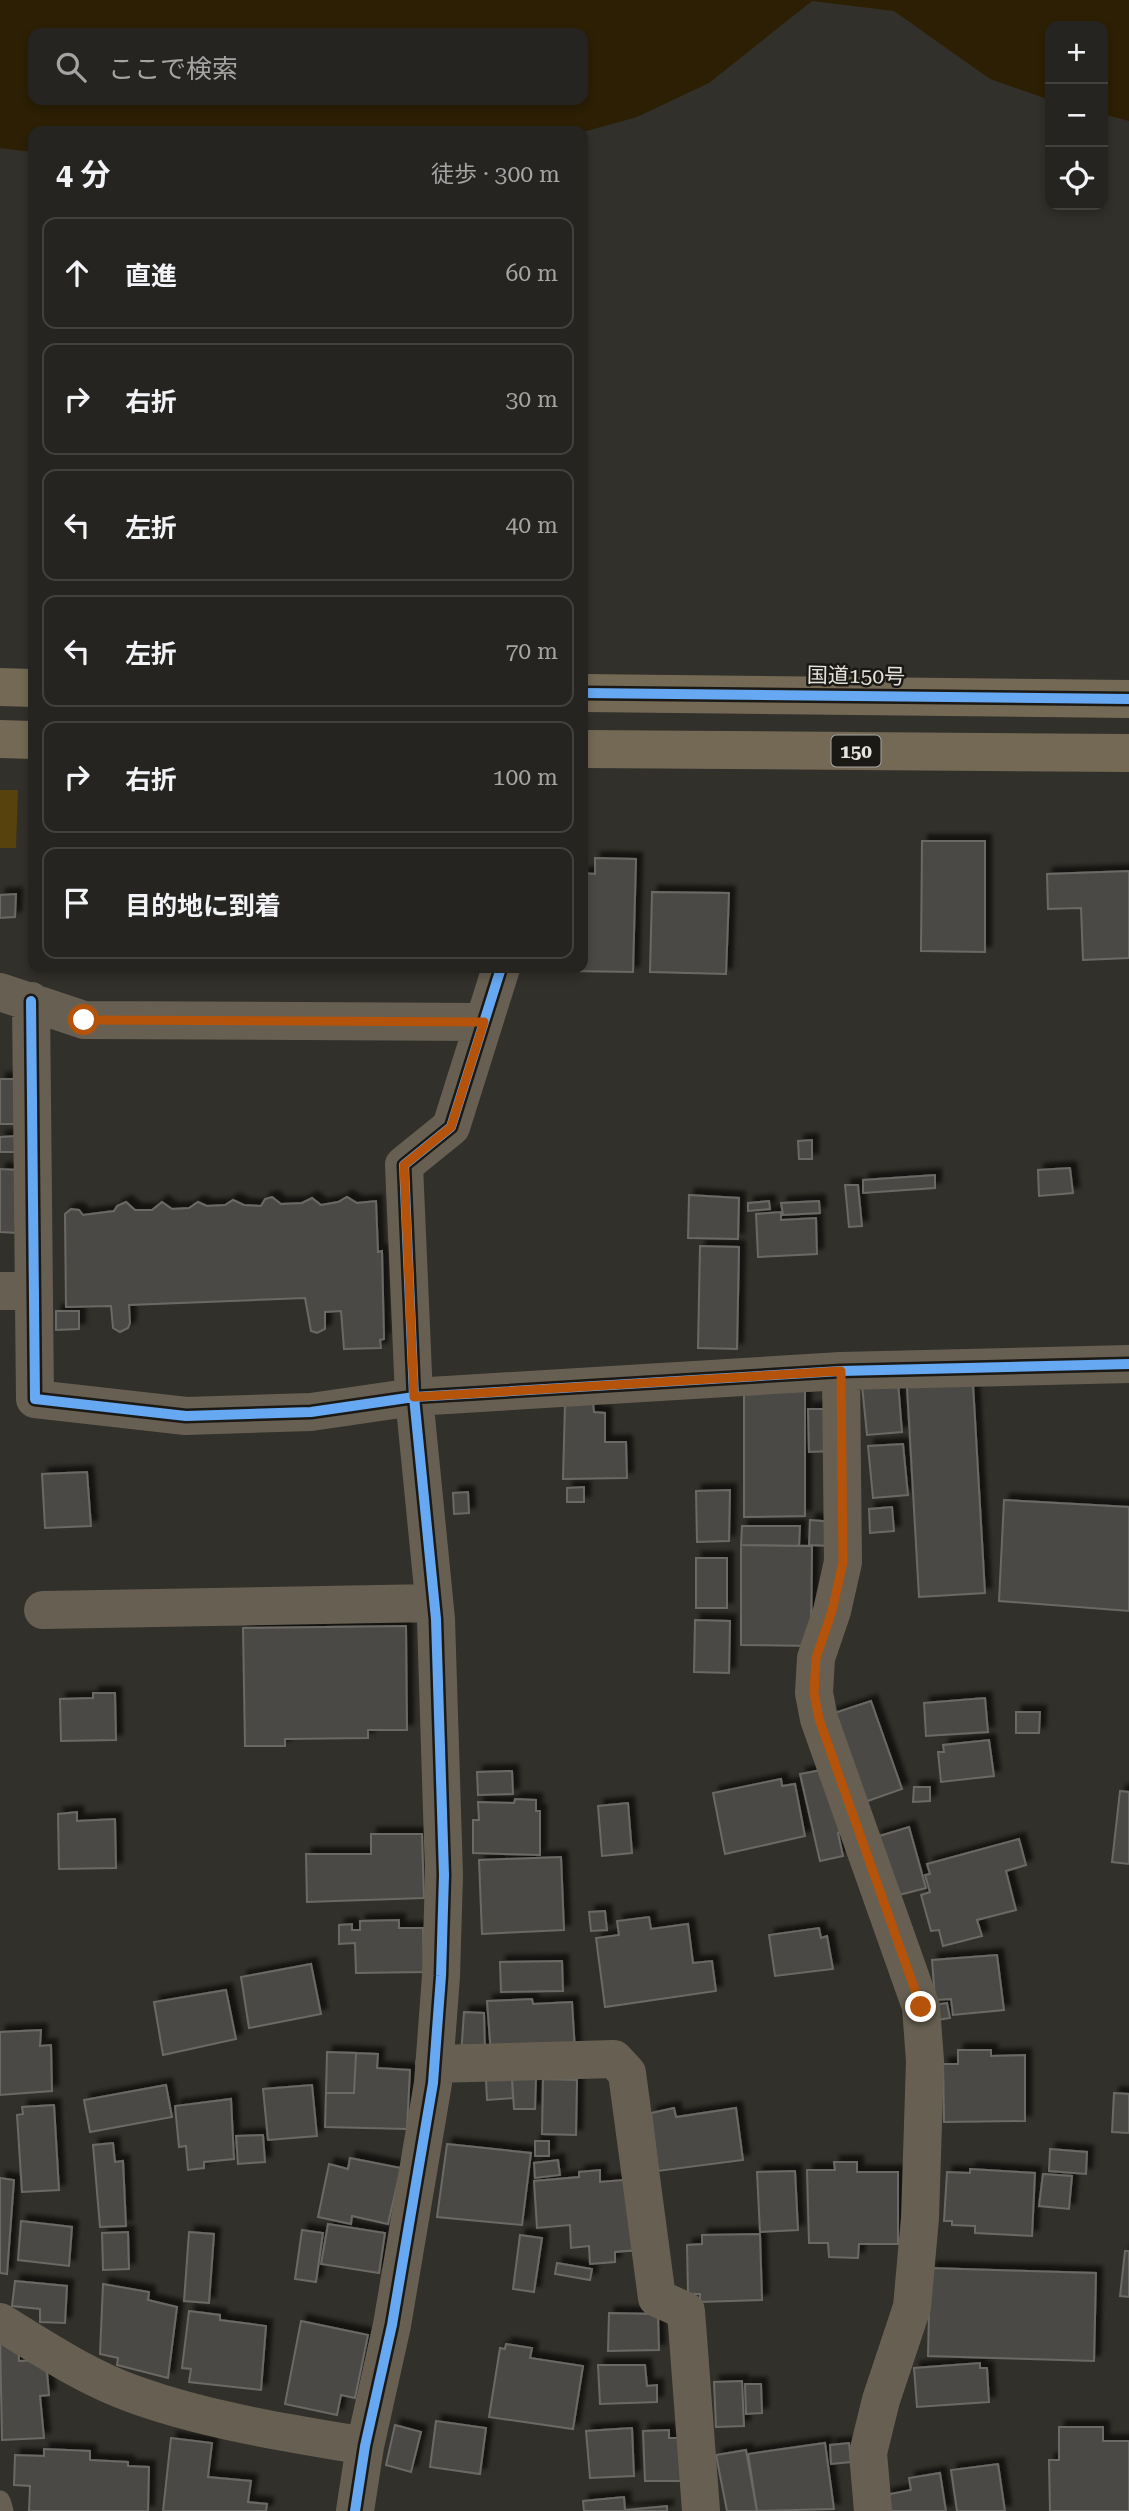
<!DOCTYPE html>
<html lang="ja">
<head>
<meta charset="utf-8">
<style>
  :root { --surface:#262420; --page:#2e2c29; --text:#f1f3f6; --muted:#a4a4a5; --line:#42413e }
  body { margin:0; font-family:"Roboto Serif","Noto Sans JP",serif; background:var(--page); color:var(--text) }
  .controls { position:absolute; right:21px; top:21px; display:grid; overflow:hidden; border-radius:14px; box-shadow:0 4px 10px #0003 }
  .controls button { width:63px; height:63px; display:grid; place-items:center; padding:0; border:0; border-bottom:2px solid var(--line); background:var(--surface); color:var(--text); font:35px sans-serif }
  .stop { position:absolute; width:21px; height:21px; margin:-16px; border:5px solid #b45309; border-radius:50%; background:#fff }
  .stop.end { background:#b45309; border-color:#fff; box-shadow:0 2px 7px #0008 }
  .list { margin:0; padding:0; list-style:none }
  h2 { display:flex; justify-content:space-between; align-items:center; height:91px; margin:0; padding:0 28px; font-size:30px }
  h2 small { font-size:23px; font-weight:400; color:var(--muted) }
  .list li { display:grid; grid-template-columns:46px 1fr auto; gap:21px; align-items:center; box-sizing:border-box; height:112px; margin:0 14px 14px; padding:0 14px; border:2px solid var(--line); border-radius:14px }
  .list b { display:block; font-size:26px; white-space:nowrap }
  .list em { font-size:23px; font-style:normal; color:var(--muted) }
  .icon { flex:none; width:38px; height:38px; fill:none; stroke:currentColor; stroke-width:2; stroke-linecap:round; stroke-linejoin:round }
  .map { position:relative; flex:none; width:1129px; height:2511px; overflow:hidden }
  .search { position:absolute; background:var(--surface); box-shadow:0 4px 10px #0003; left:28px; top:28px; width:560px; height:77px; display:flex; align-items:center; gap:18px; box-sizing:border-box; padding:0 24px; border-radius:14px; color:var(--muted); font-size:26px }
  .panel { position:absolute; background:var(--surface); box-shadow:0 4px 10px #0003; left:28px; top:126px; width:560px; height:847px; border-radius:14px }
  .map>svg:first-child { display:block }
  .green { fill:#57410d }
  .water { fill:#2c1f04; fill-rule:evenodd }
  .building { fill:#4c4a45; stroke:#6b6965; stroke-width:2; filter:url(#shadow) }
  .lines { fill:none; stroke-linecap:round; stroke-linejoin:round }
  .service { stroke:#676052; stroke-width:21 }
  .minor { stroke:#676052; stroke-width:38 }
  .trunk { stroke:#736954; stroke-width:38 }
  .cycleway-casing { stroke:#1b1915; stroke-width:15 }
  .cycleway { stroke:#66a8f1; stroke-width:10 }
  .route { stroke:#b45309; stroke-width:9 }
  .labels { text-anchor:middle; stroke-width:5; stroke-linejoin:round; paint-order:stroke }
  .shield { fill:#1b1915; stroke:#a9a6a1; stroke-width:2 }
  .shield-label { font-size:19px; font-weight:bold; fill:#e6e3dd }
  .street-label { font-size:21px; fill:#e6e3dd; stroke:#1b1915 }
</style>
</head>
<body>
<div class="map">
<svg width="1129" height="2511" viewBox="0 0 1129 2511">
  <defs>
    <filter id="shadow"><feDropShadow dx="6" dy="-6" stdDeviation="2" flood-color="#0009"/></filter>
  </defs>
  <rect width="100%" height="100%" fill="#32302a"/>
  <!-- green -->
  <path class="green" d="M0,790h18l-2,58h-16z"/>
  <!-- water -->
  <path class="water" d="M0,0h1129v121l-26,-7v-88h-53v74l-60,-21 -96,-68 -82,-10 -103,82 -72,34 -54,15 -550,-1v21l-33,-4zM33,33h550v67h-550z"/>
  <!-- building -->
  <path class="building" d="M922,841h63v111l-64,-1z
    M595,858l41,1 -3,113 -62,-1v-3h12v-95l12,1z
    M1129,871v87l-46,2 -2,-52 -33,1 -1,-35z
    M652,892l77,1 -3,81 -76,-2z
    M16,894l-1,23 -15,1v-23z
    M0,1079h16l1,45h-17z
    M16,1136l-1,16h-15v-15z
    M812,1140v19h-13l-1,-18z
    M1070,1168l3,25 -34,3 -1,-26z
    M0,1169l18,1v63l-18,-1z
    M935,1175v13l-72,5v-13z
    M845,1185h13l4,41 -13,1z
    M689,1195l50,3 -1,41 -50,-1z
    M272,1197l9,7 21,-1 10,-5 9,7 17,-3 9,-5 10,6 19,-2 2,51 4,-1 2,88 -4,1 1,8 -37,1 -3,-38 -16,1v17l-8,4 -6,-2 -6,-33 -176,7 1,18 -2,5 -8,4 -7,-4 -2,-22 -45,1 -1,-93 6,-5 8,1 4,5 31,-4 3,-5 9,-4 9,8h17l10,-8 10,7 17,-1 9,-6 9,4 18,-1 8,-5 11,5 17,1 4,-7z
    M769,1201l1,8 -22,2v-8z
    M819,1201l1,12 -37,2 -2,-12z
    M781,1212v8l35,-2 1,36 -59,3 -2,-43z
    M700,1246l39,1 -2,102 -39,-1z
    M56,1311h23v18l-23,1z
    M898,1382l4,50 -35,3 -5,-50z
    M973,1384l12,209 -66,4 -12,-210z
    M744,1386l61,1v129l-61,1z
    M565,1403h28l1,9 11,1v29h21l1,36 -64,1z
    M808,1409h24l1,42 -24,1z
    M903,1444l5,51 -35,3 -5,-52z
    M87,1472l4,54 -46,2 -3,-54z
    M584,1487v15h-17v-14z
    M730,1490l-1,51 -32,1 -1,-51z
    M468,1492l1,21 -15,1 -1,-21z
    M1004,1500l125,7v104l-130,-10z
    M892,1507l2,24 -24,2 -1,-24z
    M810,1520l24,2 -2,24 -23,-1z
    M742,1526h58l-1,20 -58,-1z
    M741,1545l71,1 -1,100 -70,-1z
    M696,1558h31v50h-31z
    M695,1620l35,1 -1,52 -35,-1z
    M406,1626l1,104h-39v8l-83,1v7h-40l-2,-118z
    M93,1693h22l1,47 -55,1 -1,-42 33,-1z
    M985,1698l3,34 -62,4 -2,-33z
    M871,1701l31,88 -37,13 -34,-88z
    M1016,1712h24l-1,21h-23z
    M989,1740l5,36 -53,6 -3,-30h6l-1,-7z
    M827,1769l20,61 -9,3 5,23 -23,5 -20,-87z
    M512,1771l1,23 -35,1 -1,-23z
    M781,1779l1,7 13,-2 10,52 -80,18 -12,-61z
    M914,1787h16v14l-17,1z
    M1120,1791l9,1v72l-17,-2z
    M515,1799l21,1v11h4v44l-67,-2v-33h6l-1,-18 36,1z
    M628,1803l4,50 -30,3 -4,-50z
    M77,1812v9l38,-2 1,49 -57,1 -1,-55z
    M909,1827l17,61 -31,8 -19,-59z
    M371,1834h51l2,64 -117,4 -1,-48h65z
    M1019,1839l7,26 -20,6 10,39 -39,10 5,16 -39,10 -4,-16 -8,1 -10,-36 9,-3 -5,-17 5,-1 -3,-10z
    M561,1857l3,73 -82,4 -3,-74z
    M605,1911l2,19 -16,1 -2,-19z
    M649,1917l2,12 37,-5 5,39 19,-2 4,30 -111,16 -9,-69 23,-3 -2,-14z
    M399,1920v8h24l1,44 -68,1 -1,-30 -16,1v-19l13,-1v6h8v-9z
    M819,1928l2,10 6,-2 6,33 -58,7 -6,-41z
    M997,1955l7,55 -51,5 -2,-16 -16,1 -3,-40z
    M562,1961l1,30 -62,1 -1,-30z
    M311,1964l10,50 -72,14 -8,-51z
    M226,1990l10,49 -73,16 -9,-53z
    M532,1999l1,5 39,-2 3,49 -84,3 -4,-53z
    M947,2003l3,15 -13,2 -2,-15z
    M464,2012l20,1 1,41 -24,2z
    M41,2030l-1,16 11,-1 1,46 -52,4v-63z
    M958,2050h33v6l34,-1v66l-81,1 -1,-58h15z
    M327,2052l29,1 -2,40h-28z
    M356,2053l22,1 -1,14 33,2 -3,59 -82,-2 1,-34h28z
    M536,2078l-1,31h-21l-2,-30z
    M512,2079l1,19 -26,2 -1,-20z
    M543,2079l34,1 -1,55 -34,-1z
    M166,2085l6,32 -82,15 -6,-32z
    M312,2085l5,51 -49,4 -5,-51z
    M1114,2093l15,1v39l-17,-1z
    M231,2099l3,60 -30,3v6l-16,2 -2,-24 -7,1 -4,-41z
    M54,2105l5,85 -37,2 -5,-77 6,-1 -1,-7z
    M674,2108l2,9 60,-9 7,52 -85,11 -7,-58z
    M263,2135l2,27 -27,2 -2,-28z
    M535,2141h14v15h-14z
    M113,2143l2,19 8,-1 3,65 -26,1 -7,-82z
    M447,2144l84,9 -9,72 -85,-8z
    M1050,2149l37,3 -1,22 -37,-3z
    M350,2158l51,10 -13,56 -36,-8 -1,8 -33,-7 11,-53 19,5z
    M558,2160l2,15 -25,3 -1,-15z
    M834,2162h23v10h41v72h-39l-1,14 -29,-1 -1,-14h-19l-2,-73h28z
    M970,2169l65,4 -3,63 -57,-3v-7l-23,-1v-4h-8l3,-49 23,1z
    M600,2170v12l35,-3 5,71 -25,2v10l-25,2 -1,-18 -18,2 -1,-23 -33,3 -3,-47 45,-4v-5z
    M795,2171l3,59 -38,2 -3,-60z
    M1043,2174l29,2 -3,33 -30,-3z
    M0,2178l14,2 -7,94 -7,-1z
    M21,2221l51,6 -3,39 -51,-6z
    M328,2224l57,9 -6,40 -58,-9z
    M302,2230l21,3 -7,49 -21,-3z
    M128,2232l1,37 -26,1 -1,-37z
    M189,2232l25,2 -5,69 -25,-2z
    M760,2234l2,66 -62,2v-8h-12l-1,-49 15,-1v-9z
    M520,2235l22,3 -8,54 -21,-3z
    M1125,2251h4v46l-9,-1z
    M557,2263l35,6 -2,11 -35,-6z
    M930,2268l166,5 -2,88 -166,-5z
    M15,2281l52,5 -2,37 -25,-1v-13l-28,-3z
    M103,2284l46,8 -1,8 29,7 -9,71 -51,-13 1,-7 -18,-4z
    M189,2311l31,4v5l46,6 -5,64 -72,-8 2,-13 -9,-1z
    M609,2313l49,1 1,36 -51,1z
    M301,2321l67,14 -13,63 -14,-3 -4,20 -52,-11z
    M0,2336l18,3 1,22 27,-1 3,35 -9,1 4,42 -42,2z
    M506,2344l26,4 -2,10 53,8 -10,63 -84,-12 11,-69 5,1z
    M980,2363v5h7l2,34 -72,5 -3,-39z
    M598,2365h47l2,21 10,-1v17l-57,2z
    M742,2381l2,45 -28,1 -2,-45z
    M745,2384h16l1,29 -16,1z
    M436,2421l50,7 -6,46 -50,-7z
    M395,2425l26,7 -10,40 -25,-7z
    M1059,2427h44v14h26v70h-79l-1,-51h10z
    M632,2428l2,48 -44,2 -4,-47z
    M669,2430v8h14l5,43h-43l-2,-50z
    M171,2438l41,5 -4,34 43,4 -3,21 19,2 -1,7h-103z
    M825,2443l9,66 -77,2 -9,-57z
    M849,2443l2,19 -20,2 -1,-19z
    M44,2449l46,2v9l38,2v4l21,1 -1,44h-119l1,-25 -16,-1 1,-30 29,1z
    M746,2450l11,61h-30l-11,-56z
    M998,2464l7,47h-48l-6,-41z
    M940,2473l6,38h-58l-3,-16 26,-5 -2,-12z
    M624,2497l1,13 42,-4v5h-83l-1,-10z"/>
  <g class="lines">
    <!-- service -->
    <path class="service" d="M0,2501l3,10"/>
    <!-- minor -->
    <path class="minor" d="M0,992l84,28 400,2
      M31,1001l4,398 151,17 125,-4 103,-15 427,-26 288,-7
      M0,1291h34
      M841,1371l2,191 -11,49 -16,47 -2,35 5,26 102,288 4,54 -5,157 -8,89 -31,93 -13,53 5,58
      M43,1610l391,-7
      M434,2064l180,-5 13,14 30,225 29,13 15,200
      M0,2322c44,27 87,56 136,73 73,26 152,38 229,51
      M355,2511l10,-65 27,-121 41,-242 8,-107 3,-101 -8,-256 -22,-222 -10,-232 47,-38 50,-159"/>
    <!-- trunk -->
    <path class="trunk" d="M0,687l33,1
      M583,693l546,6
      M0,739l33,1
      M583,749l546,4"/>
    <!-- cycleway casing -->
    <g class="cycleway-casing">
      <path id="cycleway" d="M583,693l546,6
        M31,1001l4,398 151,17 125,-4 103,-15 427,-26 288,-7
        M355,2511l10,-65 27,-121 41,-242 8,-107 3,-101 -8,-256 -22,-222 -10,-232 47,-38 50,-159"/>
    </g>
    <!-- cycleway -->
    <use href="#cycleway" class="cycleway"/>
  </g>
  <g class="lines">
    <!-- route -->
    <path class="route" d="M84,1020l400,2 -33,105 -47,38 10,232 427,-26 2,191 -11,49 -16,47 -2,35 5,26 102,288"/>
  </g>
  <g class="labels">
    <!-- shield labels -->
    <rect class="shield" x="831.5" y="735.5" width="49" height="31" rx="5"/>
    <g class="shield-label">
      <text x="856" y="758">150</text>
    </g>
    <!-- street labels -->
    <g class="street-label">
      <text transform="translate(856 676) rotate(1)" y="7">国道150号</text>
    </g>
  </g>
</svg>
<div class="controls">
<button>+</button>
<button>−</button>
<button><svg class="icon" aria-label="locate" viewBox="0 0 24 24"><circle cx="12" cy="12" r="6"/><path d="M12 2v4M12 18v4M2 12h4M18 12h4"/></svg></button>
</div>
<div class="stop" style="left:84px;top:1020px"></div>
<div class="stop end" style="left:921px;top:2007px"></div>
<div class="search"><svg class="icon" aria-label="search" viewBox="0 0 24 24"><circle cx="10" cy="10" r="6"/><path d="M15 15l6 6"/></svg>ここで検索</div>
<section class="panel">
<h2>4 分<small>徒歩 · 300 m</small></h2>
<ul class="list">
<li><svg class="icon" aria-label="ahead" viewBox="0 0 24 24"><path d="M12 20V5M6 11l6-6 6 6"/></svg><div><b>直進</b></div><em>60 m</em></li>
<li><svg class="icon" aria-label="right" viewBox="0 0 24 24"><path d="M7 20v-9h11M14 6l5 5-5 5"/></svg><div><b>右折</b></div><em>30 m</em></li>
<li><svg class="icon" aria-label="left" viewBox="0 0 24 24"><path d="M17 20v-9H6M10 6l-5 5 5 5"/></svg><div><b>左折</b></div><em>40 m</em></li>
<li><svg class="icon" aria-label="left" viewBox="0 0 24 24"><path d="M17 20v-9H6M10 6l-5 5 5 5"/></svg><div><b>左折</b></div><em>70 m</em></li>
<li><svg class="icon" aria-label="right" viewBox="0 0 24 24"><path d="M7 20v-9h11M14 6l5 5-5 5"/></svg><div><b>右折</b></div><em>100 m</em></li>
<li><svg class="icon" aria-label="arrive" viewBox="0 0 24 24"><path d="M6 21V4h12l-3 4 3 4H6"/></svg><div><b>目的地に到着</b></div></li>
</ul>
</section>
</div>
</body>
</html>
